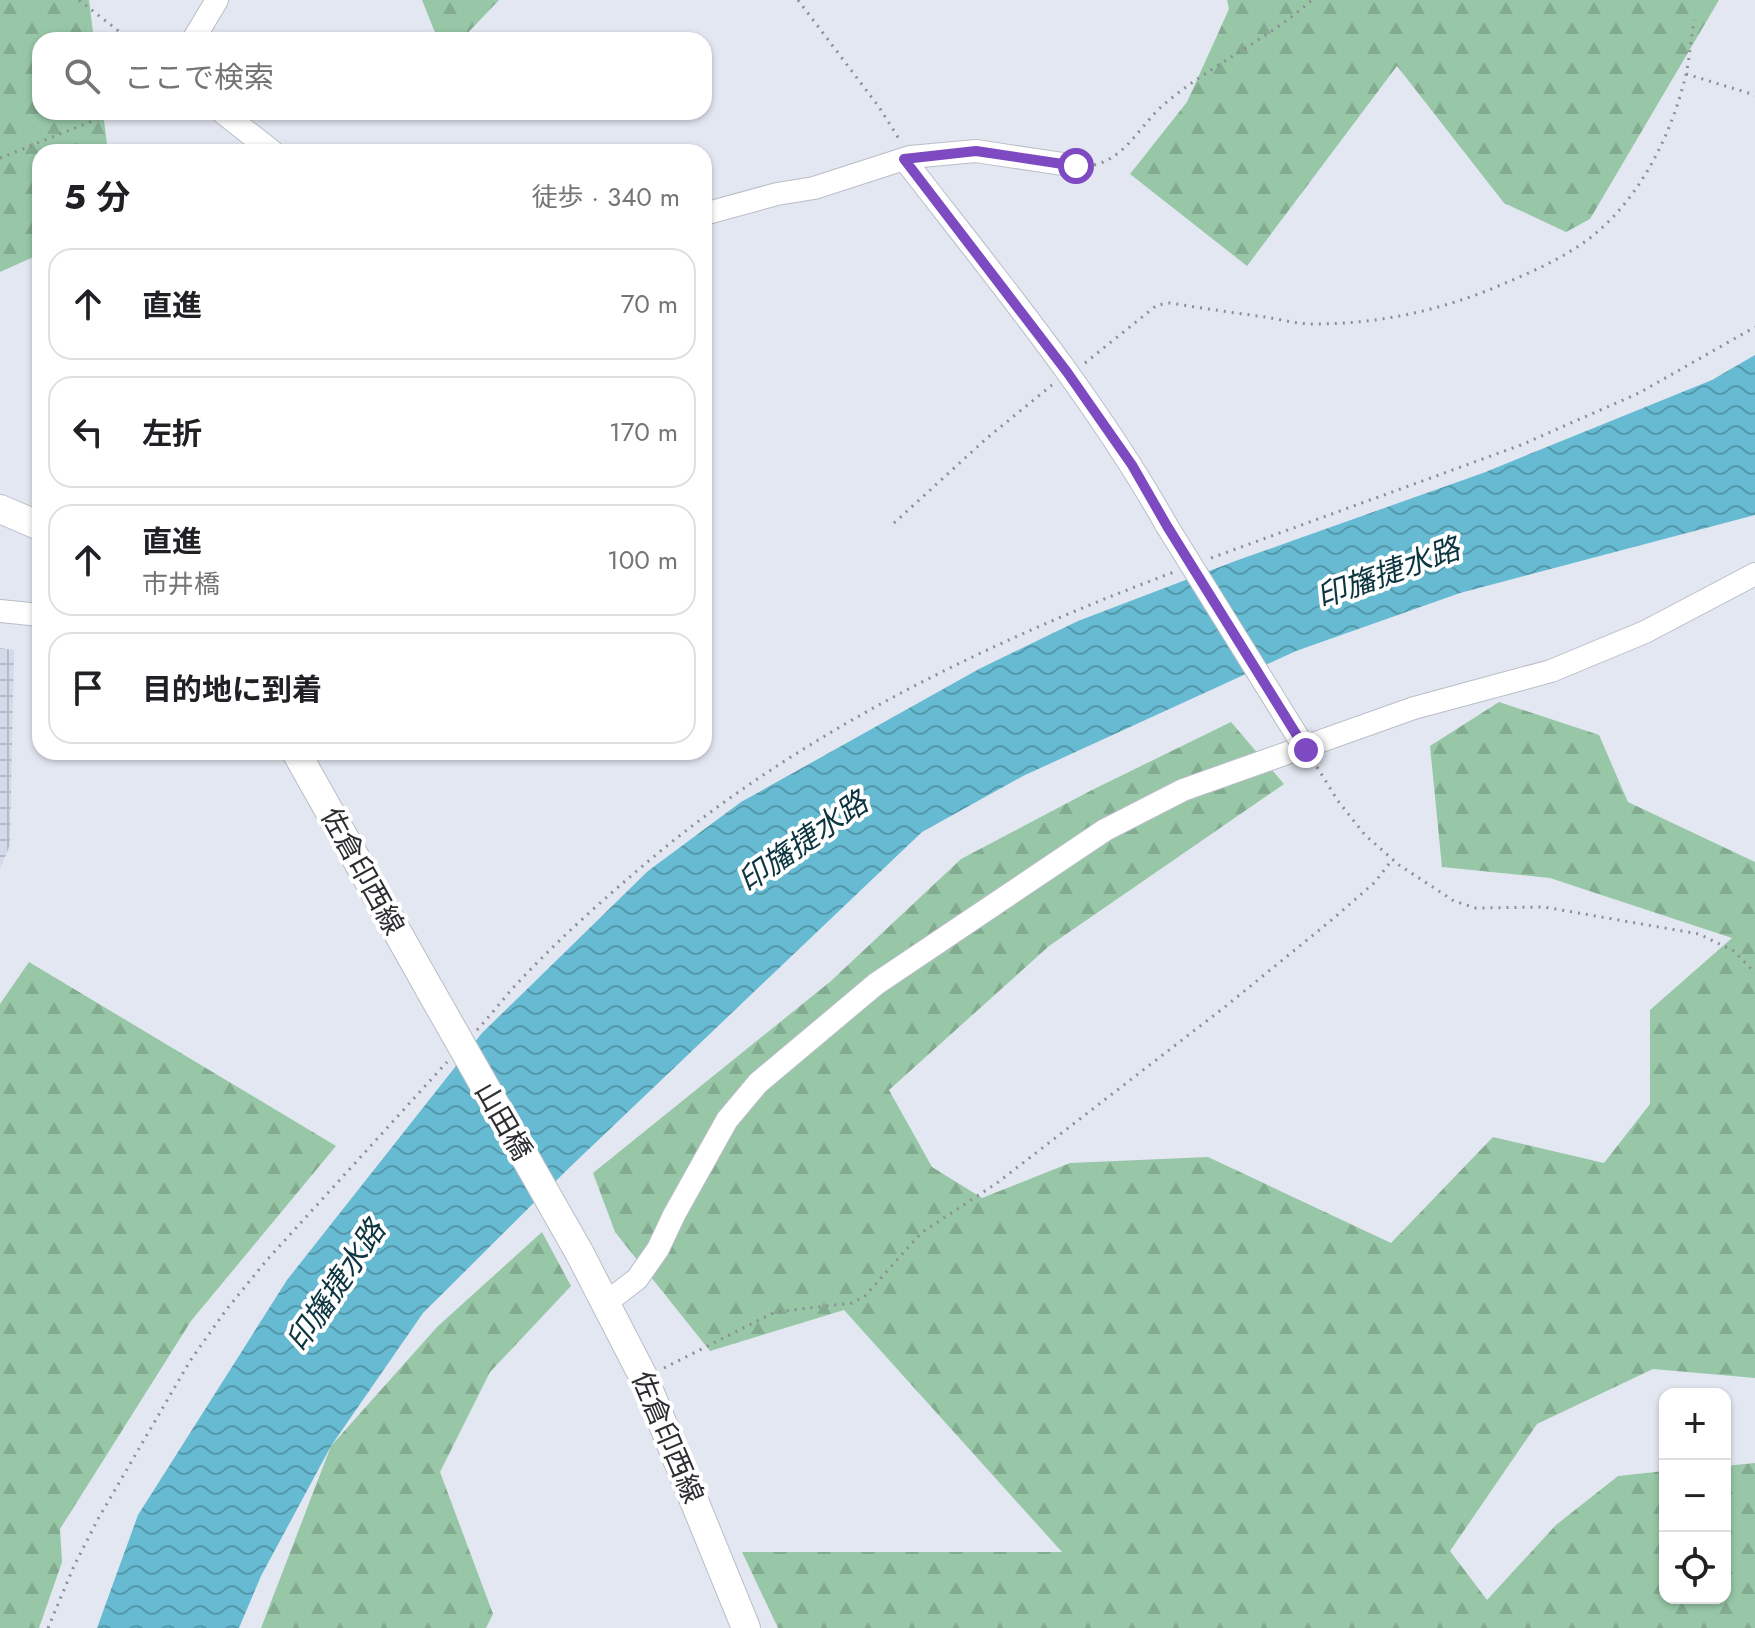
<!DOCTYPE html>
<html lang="ja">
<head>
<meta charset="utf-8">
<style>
  :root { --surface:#fff; --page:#f6f6f6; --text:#202124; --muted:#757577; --line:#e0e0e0 }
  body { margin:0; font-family:Jost,"Noto Sans JP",sans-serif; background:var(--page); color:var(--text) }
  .controls { position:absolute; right:24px; bottom:24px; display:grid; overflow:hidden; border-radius:16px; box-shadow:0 2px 6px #0004 }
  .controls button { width:72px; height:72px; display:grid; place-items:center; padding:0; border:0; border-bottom:2px solid var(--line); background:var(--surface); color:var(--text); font:40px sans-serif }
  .stop { position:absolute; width:24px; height:24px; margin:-18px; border:6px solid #7d4ac2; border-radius:50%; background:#fff }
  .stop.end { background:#7d4ac2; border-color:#fff; box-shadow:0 2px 8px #0008 }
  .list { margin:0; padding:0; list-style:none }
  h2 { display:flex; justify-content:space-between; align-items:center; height:104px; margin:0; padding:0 32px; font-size:34px }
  h2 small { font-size:26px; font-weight:400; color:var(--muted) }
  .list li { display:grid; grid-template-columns:52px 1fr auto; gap:24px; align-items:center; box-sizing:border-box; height:112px; margin:0 16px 16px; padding:0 16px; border:2px solid var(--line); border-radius:24px }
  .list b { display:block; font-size:30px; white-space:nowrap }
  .list p { margin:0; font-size:26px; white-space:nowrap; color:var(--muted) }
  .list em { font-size:26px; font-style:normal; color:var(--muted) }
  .icon { flex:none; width:44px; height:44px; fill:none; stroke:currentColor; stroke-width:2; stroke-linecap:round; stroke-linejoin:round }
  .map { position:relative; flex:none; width:1755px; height:1628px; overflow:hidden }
  .search { position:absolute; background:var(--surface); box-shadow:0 2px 6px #0004; left:32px; top:32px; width:680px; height:88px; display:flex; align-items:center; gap:20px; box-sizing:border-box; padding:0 28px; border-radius:24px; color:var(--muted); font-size:30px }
  .panel { position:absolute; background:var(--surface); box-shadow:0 2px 6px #0004; left:32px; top:144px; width:680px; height:616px; border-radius:24px }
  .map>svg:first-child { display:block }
  .industrial { fill:url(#industrial-grid) }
  .forest { fill:url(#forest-firs) }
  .water { fill:url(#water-waves) }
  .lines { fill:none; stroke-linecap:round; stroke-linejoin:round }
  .minor-casing { stroke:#b9bdc7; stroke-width:24 }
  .major-casing { stroke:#b9bdc7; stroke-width:30 }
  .path { stroke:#8b8e95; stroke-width:3; stroke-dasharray:2 6; stroke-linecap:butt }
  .minor { stroke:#fff; stroke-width:22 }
  .major { stroke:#fff; stroke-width:28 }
  .minor-bridge-casing { stroke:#b9bdc7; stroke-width:24; stroke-linecap:butt }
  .major-bridge-casing { stroke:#b9bdc7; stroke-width:30; stroke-linecap:butt }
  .minor-bridge { stroke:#fff; stroke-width:22 }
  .major-bridge { stroke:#fff; stroke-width:28 }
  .route { stroke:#7d4ac2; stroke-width:10 }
  .labels { text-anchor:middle; stroke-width:8; stroke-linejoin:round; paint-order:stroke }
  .street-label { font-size:28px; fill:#2c2e31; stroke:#fff }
  .water-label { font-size:30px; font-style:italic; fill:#0d3540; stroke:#fff }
</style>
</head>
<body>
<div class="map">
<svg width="1755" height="1628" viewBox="0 0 1755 1628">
  <defs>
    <pattern id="industrial-grid" width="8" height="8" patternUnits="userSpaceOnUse" patternTransform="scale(2)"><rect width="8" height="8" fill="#d3dae9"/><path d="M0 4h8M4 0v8" fill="none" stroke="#b5bbc8"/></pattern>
    <pattern id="forest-firs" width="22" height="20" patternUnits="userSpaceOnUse" patternTransform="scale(2)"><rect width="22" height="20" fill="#97c7a7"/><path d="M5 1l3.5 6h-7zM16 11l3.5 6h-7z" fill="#82ab90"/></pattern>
    <pattern id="water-waves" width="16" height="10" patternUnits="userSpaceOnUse" patternTransform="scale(2)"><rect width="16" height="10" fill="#66bad2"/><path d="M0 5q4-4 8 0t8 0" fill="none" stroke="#5498ab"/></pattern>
  </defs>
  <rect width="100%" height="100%" fill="#e3e7f1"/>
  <!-- industrial -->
  <path class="industrial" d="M0,648l14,2 -4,195 -10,24z"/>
  <!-- forest -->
  <path class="forest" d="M0,0h89l5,40h-54v72h63l5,40h-68v102l-40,18z
    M422,0h77l-38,40h-23z
    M1227,0h492l-129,219 -24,13 -62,-29 -107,-137 -150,200 -117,-92 57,-72 42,-93z
    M1499,702l100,33 29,67 127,60v516l-102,-9 -116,55 -87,127 37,49 69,-75 62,-49 47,-5v127h60v-132l30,-3v165h-977l-36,-76h320l-218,-242 -134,41 -95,-119 -22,-59 238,-192 130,-122 131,-69 139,-68 53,62 -235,162 -160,144 43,77 50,31 88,-35 138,-6 183,86 102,-106 111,26 46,-59v-94l82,-72 -182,-60 -108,-11 -12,-121z
    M29,962l307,184 -145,175 -131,208 2,33 -23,66h-39v-624z
    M542,1232l29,54 -81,86 -50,100 53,142 -7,14h-225l70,-182 106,-119z"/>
  <!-- water -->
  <path class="water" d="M1755,355v160l-295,78 -164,58 -273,125 -101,56 -352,335 -147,146 -92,133 -70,130 -22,52h-142l41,-113 149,-235 195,-247 166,-162 93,-69 238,-133 99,-48 160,-61 245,-87 229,-93z"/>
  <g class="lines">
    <!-- minor casing -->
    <g class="minor-casing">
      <path id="minor" d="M193,40l24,-40
        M222,112l51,40
        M904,159c92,119 189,236 263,367
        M704,214l73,-20 37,-6 96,-31 66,-6 100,15
        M0,611l40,4
        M607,1302l30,-23 21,-30 16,-34 53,-95 31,-37 118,-99 229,-154 78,-40 231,-82 137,-37 94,-39 110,-58"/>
    </g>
    <!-- major casing -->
    <g class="major-casing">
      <path id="major" d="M0,509l40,17
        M296,752l134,238
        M579,1252l65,126 102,250"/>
    </g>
    <!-- path -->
    <path class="path" d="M79,0l51,40
      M798,0l81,107 20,32
      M1686,74l69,21
      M0,158l115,-46
      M1094,165c31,-7 46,-39 68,-59 46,-40 104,-65 150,-106
      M1085,363l72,-58 13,-2c32,5 64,10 96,14 16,3 32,7 48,7 66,0 129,-14 189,-40 24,-10 49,-21 71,-35 59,-36 97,-110 112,-175 4,-18 5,-36 8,-54
      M894,523l93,-85 65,-53
      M1211,558l310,-113 118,-52 116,-66
      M1317,767l21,34 27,34 34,30 55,36 22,7 68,-1 155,27 35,17 21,22
      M477,1030c12,-13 23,-27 35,-41 37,-40 78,-78 119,-113 158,-138 348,-231 543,-304
      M664,1368l111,-56 77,-9 13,-7 56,-63 76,-50 229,-177 108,-88 41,-36 17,-22
      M48,1628l26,-62 24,-47 92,-158 36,-51 40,-49 181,-199"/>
    <!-- minor -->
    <use href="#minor" class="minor"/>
    <!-- major -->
    <use href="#major" class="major"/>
    <!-- minor-bridge casing -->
    <g class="minor-bridge-casing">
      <path id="minor-bridge" d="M1167,526l139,224"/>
    </g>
    <!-- major-bridge casing -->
    <g class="major-bridge-casing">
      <path id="major-bridge" d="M430,990l149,262"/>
    </g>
    <!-- minor-bridge -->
    <use href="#minor-bridge" class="minor-bridge"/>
    <!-- major-bridge -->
    <use href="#major-bridge" class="major-bridge"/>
  </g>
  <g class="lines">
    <!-- route -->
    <path class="route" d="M1076,166l-100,-15 -72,8 163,213 65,93 35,61 139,224"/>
  </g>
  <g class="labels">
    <!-- street labels -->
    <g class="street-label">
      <text transform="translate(363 871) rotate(61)" y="10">佐倉印西線</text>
      <text transform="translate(504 1121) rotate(60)" y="10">山田橋</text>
      <text transform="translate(668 1437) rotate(67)" y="10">佐倉印西線</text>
    </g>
    <!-- water labels -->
    <g class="water-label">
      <text transform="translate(1388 573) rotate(-20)" y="10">印旛捷水路</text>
      <text transform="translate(803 842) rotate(-35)" y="10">印旛捷水路</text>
      <text transform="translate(336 1286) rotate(-56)" y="10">印旛捷水路</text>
    </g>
  </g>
</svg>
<div class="controls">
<button>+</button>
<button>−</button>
<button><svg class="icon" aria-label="locate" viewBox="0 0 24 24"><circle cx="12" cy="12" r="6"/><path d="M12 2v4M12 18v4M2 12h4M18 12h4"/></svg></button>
</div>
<div class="stop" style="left:1076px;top:166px"></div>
<div class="stop end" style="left:1306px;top:750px"></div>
<div class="search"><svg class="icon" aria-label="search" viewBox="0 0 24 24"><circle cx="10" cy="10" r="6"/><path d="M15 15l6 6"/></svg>ここで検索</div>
<section class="panel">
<h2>5 分<small>徒歩 · 340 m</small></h2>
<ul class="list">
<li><svg class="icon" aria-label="ahead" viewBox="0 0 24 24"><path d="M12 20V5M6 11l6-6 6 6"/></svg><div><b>直進</b></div><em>70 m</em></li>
<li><svg class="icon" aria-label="left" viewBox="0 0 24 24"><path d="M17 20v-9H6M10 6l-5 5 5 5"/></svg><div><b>左折</b></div><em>170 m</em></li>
<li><svg class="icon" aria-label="ahead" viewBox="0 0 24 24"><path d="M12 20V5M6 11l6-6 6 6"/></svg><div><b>直進</b><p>市井橋</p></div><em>100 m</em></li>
<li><svg class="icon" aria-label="arrive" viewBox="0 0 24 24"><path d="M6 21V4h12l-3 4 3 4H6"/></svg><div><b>目的地に到着</b></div></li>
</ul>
</section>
</div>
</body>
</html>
